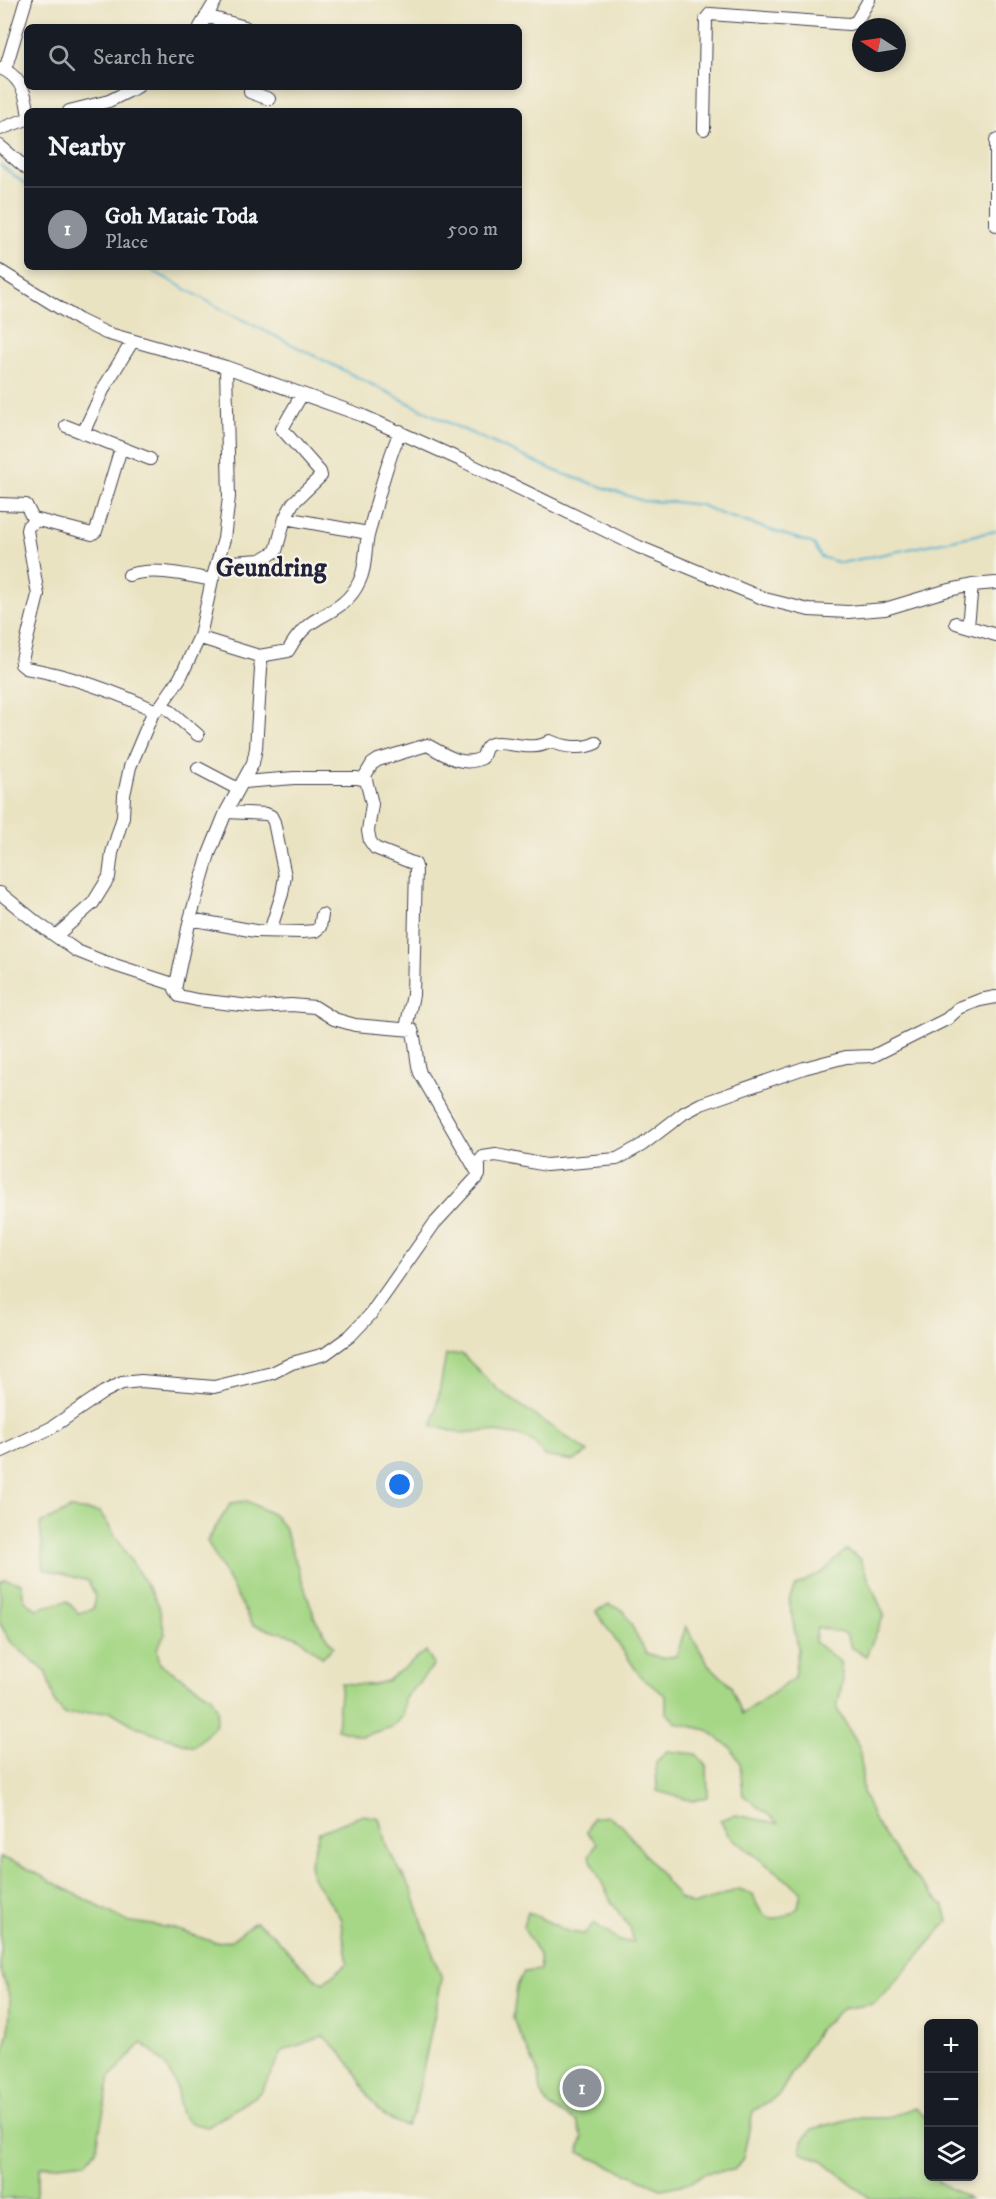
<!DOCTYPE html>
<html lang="en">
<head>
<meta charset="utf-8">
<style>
  :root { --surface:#171b24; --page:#242831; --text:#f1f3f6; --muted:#9ea1a6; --line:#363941; --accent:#8c9099 }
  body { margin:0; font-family:"IM FELL DW Pica",serif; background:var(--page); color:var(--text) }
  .controls { position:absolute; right:18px; bottom:18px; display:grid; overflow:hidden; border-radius:9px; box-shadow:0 3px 9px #0003 }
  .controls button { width:54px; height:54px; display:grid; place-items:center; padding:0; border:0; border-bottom:2px solid var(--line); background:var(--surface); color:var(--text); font:30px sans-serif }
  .compass { position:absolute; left:852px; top:18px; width:54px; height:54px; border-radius:50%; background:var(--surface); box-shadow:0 3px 9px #0003; rotate:282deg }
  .you { position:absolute; left:400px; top:1485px; width:21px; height:21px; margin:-15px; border:4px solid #fff; border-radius:50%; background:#1a73e8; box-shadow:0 0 0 9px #1a73e833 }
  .badge { display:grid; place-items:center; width:39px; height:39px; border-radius:50%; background:var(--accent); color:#fff; font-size:20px; font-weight:700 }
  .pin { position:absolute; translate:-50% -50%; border:3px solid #fff; box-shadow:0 2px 6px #0006 }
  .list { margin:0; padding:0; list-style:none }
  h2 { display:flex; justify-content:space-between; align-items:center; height:78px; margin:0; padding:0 24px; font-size:26px }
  h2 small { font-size:20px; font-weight:400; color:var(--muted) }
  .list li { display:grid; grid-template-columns:39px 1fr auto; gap:18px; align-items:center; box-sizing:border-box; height:84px; padding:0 24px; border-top:2px solid var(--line) }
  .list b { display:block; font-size:22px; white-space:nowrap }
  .list p { margin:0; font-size:20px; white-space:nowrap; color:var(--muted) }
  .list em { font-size:20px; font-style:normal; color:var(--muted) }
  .icon { flex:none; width:33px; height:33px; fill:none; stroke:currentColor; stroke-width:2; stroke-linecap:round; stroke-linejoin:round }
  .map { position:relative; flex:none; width:996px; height:2199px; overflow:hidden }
  .search { position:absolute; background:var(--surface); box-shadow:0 3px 9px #0003; left:24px; top:24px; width:498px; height:66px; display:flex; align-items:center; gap:15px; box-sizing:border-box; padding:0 21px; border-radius:9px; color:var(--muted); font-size:22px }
  .panel { position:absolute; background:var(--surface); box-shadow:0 3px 9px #0003; left:24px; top:108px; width:498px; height:162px; border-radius:9px }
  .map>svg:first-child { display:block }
  .green { fill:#a6d786; stroke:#647c60; stroke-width:1.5 }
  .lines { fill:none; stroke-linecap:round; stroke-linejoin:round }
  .stream { stroke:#50b0cf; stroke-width:2 }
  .minor-casing { stroke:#403f4f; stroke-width:14 }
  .minor { stroke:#fff; stroke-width:12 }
  .labels { text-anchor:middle; stroke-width:4.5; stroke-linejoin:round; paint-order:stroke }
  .quarter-label { font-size:26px; font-weight:bold; fill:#22223b; stroke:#f7f3e8 }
</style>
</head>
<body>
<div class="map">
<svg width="996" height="2199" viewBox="0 0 996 2199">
  <rect width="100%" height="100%" fill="#f7f3e8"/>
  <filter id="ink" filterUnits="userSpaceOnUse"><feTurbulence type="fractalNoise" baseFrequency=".0167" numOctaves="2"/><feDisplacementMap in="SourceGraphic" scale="12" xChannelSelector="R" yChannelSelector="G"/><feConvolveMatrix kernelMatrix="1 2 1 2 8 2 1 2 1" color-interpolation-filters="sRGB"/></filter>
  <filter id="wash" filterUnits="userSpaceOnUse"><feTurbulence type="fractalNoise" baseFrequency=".008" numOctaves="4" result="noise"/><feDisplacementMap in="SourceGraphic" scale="24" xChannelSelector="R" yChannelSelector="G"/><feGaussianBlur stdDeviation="1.35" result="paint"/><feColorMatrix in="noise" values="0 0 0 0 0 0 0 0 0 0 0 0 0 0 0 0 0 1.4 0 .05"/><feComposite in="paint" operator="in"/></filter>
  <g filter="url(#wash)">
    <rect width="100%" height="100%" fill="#eae3c2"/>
    <!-- green -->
    <path class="green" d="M462,1354l35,35 91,63 -14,9 -30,-5 -9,-13 -14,-7 -31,-5 -31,2 -26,-7 13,-71z
      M247,1501l27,14 10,12 32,94 18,26 -12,10 -24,-20 -45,-12 -46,-84 24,-38z
      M70,1509l30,3 58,91 7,31 -8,15 3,15 51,32 7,14 -3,16 -21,21 -57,-20 -27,-16 -45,4 -10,-12 -9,-31 -35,-30 -11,-18v-42l5,-3 16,4 3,16 12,10 31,-8 11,12 15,-4 2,-14 -7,-14 -44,-12 -4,-45z
      M846,1550l14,9 24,56 -18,41 -14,-8 -6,-14 -29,-7 -2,15 25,20 3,17 -6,30 23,39 3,45 12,29 36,51 33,33 4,15 -63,73 -12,10 -31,5 -24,21 -39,65 -26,16 -10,47 -9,12 -30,3 -12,9 -29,7 -85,-37 5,-14 -6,-16 -28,-16 -8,-13 -2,-18 -26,-56 4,-33 7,-14 16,-2 -1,-15 -16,-28 5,-15 41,20 15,2 10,-11 25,18 15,1 -4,-14 -18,-25 -23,-47 8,-13 -10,-11 5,-14 16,-2 13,8 59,75 14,6 45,-16 14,5c8,27 22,31 45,14l3,-17 -73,-56 -8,-15 15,-5 45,9 -37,-29 -3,-32 -8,-14 -25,-19 -30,-7 -11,-10v-17l-25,-19 -45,-65 13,-8 15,7 22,42 15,5 15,-2 10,-30 22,38 23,22 11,28 52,-36 4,-30 -9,-48 6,-14 28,-14z
      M426,1651l8,14 -30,34 -1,16 -11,12 -30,9 -25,-7 4,-46 31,2 15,-4z
      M667,1751l29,3 11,12 1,31 -15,4 -36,-10 -1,-29z
      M363,1815l16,3 8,30 24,41 31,90 -28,134 -8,13c-37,-10 -39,-41 -60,-67 -6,-9 -16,-16 -23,-23l-40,15 -22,41 -53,35c-36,-6 -25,-16 -33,-43 -5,-17 -20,-31 -33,-41l-32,34 -14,74 -10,11 -46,5 -5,32h-35v-132l9,-35 1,-34 -10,-30v-111l17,6 109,58 46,7 42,14 16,-1 25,-19c28,14 40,45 68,61l25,-20 -8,-46 -28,-40 -2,-15 9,-30z
      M915,2107l13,13v56l41,23h-98l-49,-39 -21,-8 1,-11 10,-12 43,-11h31z"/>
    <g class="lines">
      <!-- stream -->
      <path class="stream" d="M0,165l27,20
        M146,267l81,45 224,112 107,48 85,29 31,1 27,3 20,9 93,30 7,13 20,6 155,-32"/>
    </g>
  </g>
  <g filter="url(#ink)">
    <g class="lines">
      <!-- minor casing -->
      <g class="minor-casing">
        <path id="minor" d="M206,16l39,11
          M200,27l16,-27
          M0,68c19,7 26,24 28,43
          M5,70l21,-70
          M250,87v5l19,7
          M69,111l40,-10 28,-14
          M0,129l27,-10
          M704,129l2,-110 4,-5 139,10 7,-2 13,-22
          M0,146l27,23
          M996,225v-85
          M0,271l79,49 27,13 120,34 135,48 102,46 176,86 126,52 44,11 39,2 37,-3 60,-18 27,-6 24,-2
          M66,426l84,33
          M400,431c-14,35 -22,66 -31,101 -5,16 -2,35 -10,50 -8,18 -23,27 -40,36 -13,7 -24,20 -31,33l-29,5 2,13 -5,79 -3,15 -27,49 -17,42 -19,65 -15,70 4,7 18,4 62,7 32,-2 24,2 19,12 21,6 57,5c5,13 3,29 8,43l59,102
          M83,433l22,-47 27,-44
          M121,448l-25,83 -4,3 -54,-14 -10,6 -1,4 11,65 -17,69 5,4c45,8 88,23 130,43
          M0,504l26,1 8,16
          M285,518l8,-15 28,-27 -1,-4 -38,-43 20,-35
          M217,563l44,-3 15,-9 9,-33 83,15
          M129,575c27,-8 56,0 83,5
          M956,623l40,12
          M968,626l4,-41
          M200,636l4,3 55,17
          M162,704l36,31
          M198,768l40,21
          M363,779l9,-15 6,-4 49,-15c18,9 34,23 55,13 2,-3 3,-10 6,-12 11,-10 43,9 62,-5 13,6 32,9 46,2
          M245,782l49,-4h63l9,2 6,24 -4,27 2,10 5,7 40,16 1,3 -3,128 -7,33
          M226,812l40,2 5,2 3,6 11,54 -3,18 -12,37
          M0,893l37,30 40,28 25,10 74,24
          M190,919l65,12 47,1 13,-1 5,-4 2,-12
          M57,935l36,-32 16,-26 3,-24 11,-36 1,-22 6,-28 22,-52 10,-11 18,-26 20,-42 12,-56 12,-41 5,-42 -3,-130
          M0,1452l51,-24 53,-36 18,-9 19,-2 73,6 58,-14 20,-10 33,-9 25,-18 20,-21 64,-91 45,-49v-13l4,-5 13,-2 50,10 71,-6 25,-14 42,-32 17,-9 103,-36 42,-11 27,-1 74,-37 12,-11 21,-8 16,-3"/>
      </g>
      <!-- minor -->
      <use href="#minor" class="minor"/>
    </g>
  </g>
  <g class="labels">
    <!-- quarter labels -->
    <g class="quarter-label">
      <text x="271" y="576">Geundring</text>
    </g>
  </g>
</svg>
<div class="controls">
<button>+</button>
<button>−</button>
<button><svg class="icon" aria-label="layers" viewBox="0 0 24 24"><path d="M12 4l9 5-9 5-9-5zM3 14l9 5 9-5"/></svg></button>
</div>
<svg class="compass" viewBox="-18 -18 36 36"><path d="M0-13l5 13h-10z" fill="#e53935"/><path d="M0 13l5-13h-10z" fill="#9ea1a6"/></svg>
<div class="you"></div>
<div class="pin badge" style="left:582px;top:2088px">1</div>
<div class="search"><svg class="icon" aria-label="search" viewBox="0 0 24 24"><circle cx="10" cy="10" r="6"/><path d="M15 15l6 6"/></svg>Search here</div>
<section class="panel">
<h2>Nearby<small></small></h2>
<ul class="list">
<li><span class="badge">1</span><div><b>Goh Mataie Toda</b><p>Place</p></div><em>500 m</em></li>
</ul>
</section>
</div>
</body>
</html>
